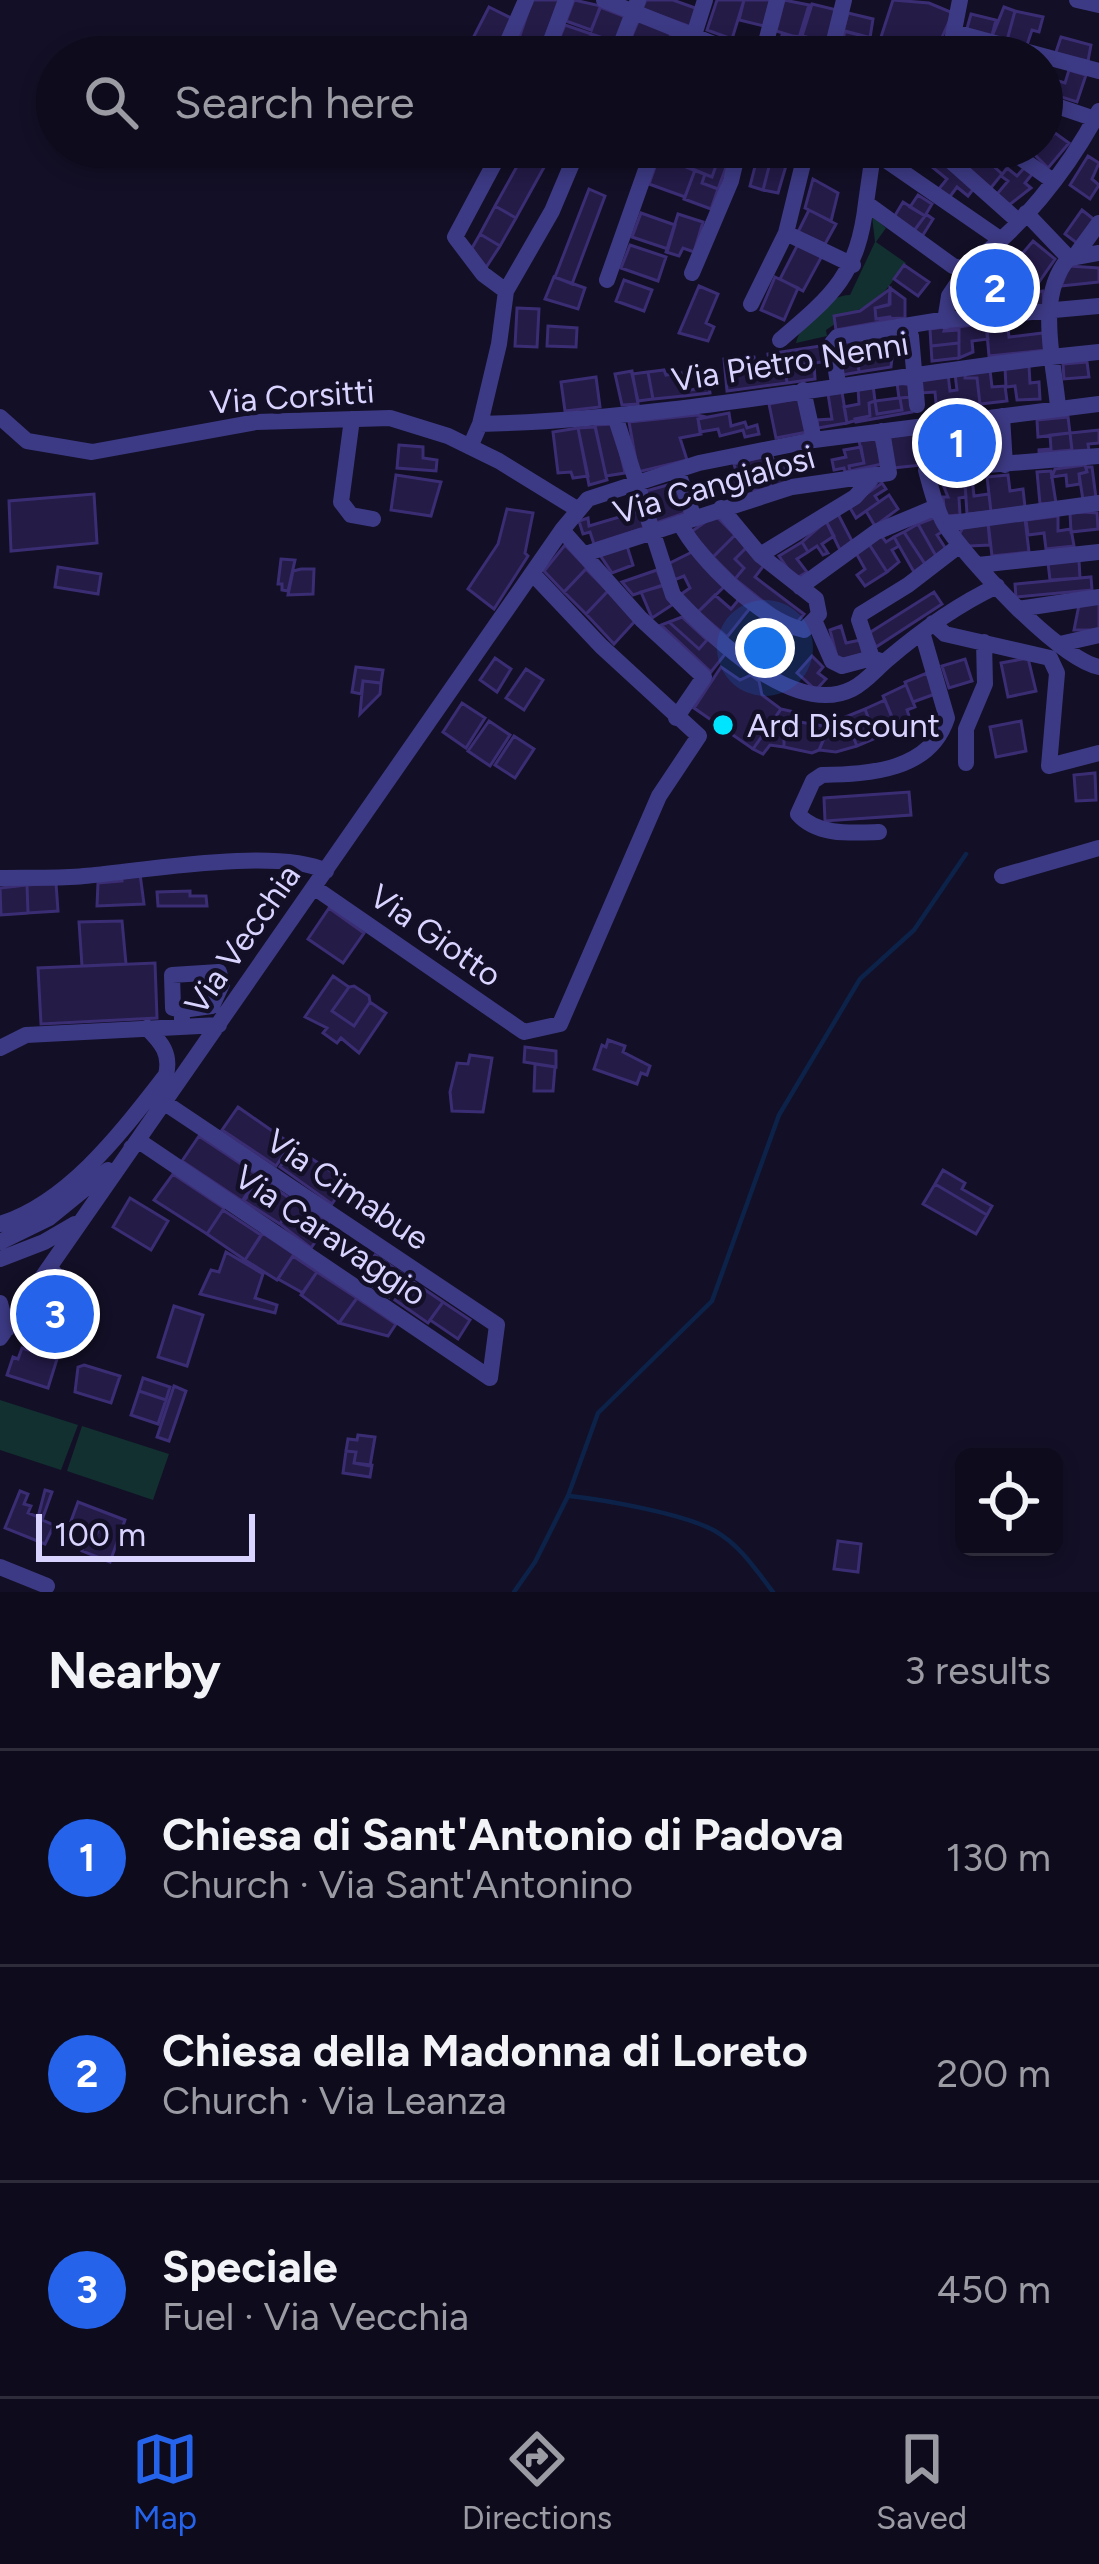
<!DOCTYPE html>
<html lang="en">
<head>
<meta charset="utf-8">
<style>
  :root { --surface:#0e0b1c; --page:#171425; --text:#f1f3f6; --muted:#9b9ba3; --line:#2e2b3b; --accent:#2563eb }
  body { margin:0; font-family:Figtree,sans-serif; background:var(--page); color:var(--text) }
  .controls { position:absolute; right:36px; bottom:36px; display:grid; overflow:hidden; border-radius:18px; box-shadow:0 6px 18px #0003 }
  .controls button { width:108px; height:108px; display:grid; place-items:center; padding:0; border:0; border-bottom:3px solid var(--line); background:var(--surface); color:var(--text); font:60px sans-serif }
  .scale { position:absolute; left:36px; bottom:30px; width:219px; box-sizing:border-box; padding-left:12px; border:6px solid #d9d4ff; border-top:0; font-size:33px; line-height:42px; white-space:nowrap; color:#d9d4ff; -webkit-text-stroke:9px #130f26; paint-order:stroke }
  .you { position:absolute; left:765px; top:648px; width:42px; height:42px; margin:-30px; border:9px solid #fff; border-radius:50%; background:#1a73e8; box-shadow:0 0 0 18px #1a73e833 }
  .badge { display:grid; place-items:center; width:78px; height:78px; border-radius:50%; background:var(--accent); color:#fff; font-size:39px; font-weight:700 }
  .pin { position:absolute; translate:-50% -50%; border:6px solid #fff; box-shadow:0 3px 12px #0006 }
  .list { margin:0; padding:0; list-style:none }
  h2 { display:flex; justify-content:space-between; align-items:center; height:156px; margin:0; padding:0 48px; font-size:51px }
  h2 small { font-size:39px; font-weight:400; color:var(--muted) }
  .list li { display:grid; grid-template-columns:78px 1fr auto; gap:36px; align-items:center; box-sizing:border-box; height:216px; padding:0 48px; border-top:3px solid var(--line) }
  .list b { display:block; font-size:45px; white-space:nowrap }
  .list p { margin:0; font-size:39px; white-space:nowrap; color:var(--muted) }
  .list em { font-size:39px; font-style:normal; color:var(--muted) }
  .icon { flex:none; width:66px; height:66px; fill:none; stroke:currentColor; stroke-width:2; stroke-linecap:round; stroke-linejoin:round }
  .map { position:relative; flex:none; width:1099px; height:1592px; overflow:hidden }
  .search { position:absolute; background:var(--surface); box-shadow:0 6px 18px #0003; left:36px; right:36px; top:36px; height:132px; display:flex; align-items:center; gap:30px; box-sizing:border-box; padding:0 42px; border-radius:66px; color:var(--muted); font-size:45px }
  .sheet { height:804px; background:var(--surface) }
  nav { display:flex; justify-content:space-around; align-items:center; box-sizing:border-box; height:168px; border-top:3px solid var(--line); background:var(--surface); font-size:33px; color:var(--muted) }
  nav a { display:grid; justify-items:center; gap:6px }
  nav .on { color:var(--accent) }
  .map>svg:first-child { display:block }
  .green { fill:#12302f }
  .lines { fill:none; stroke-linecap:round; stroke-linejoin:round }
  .stream { stroke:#0c2248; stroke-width:4.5 }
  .building { fill:#241b47; stroke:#3b2d73; stroke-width:3 }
  .minor { stroke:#3d3a85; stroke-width:16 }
  .poi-dot { fill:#00e5ff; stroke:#130f26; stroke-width:4.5 }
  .labels { text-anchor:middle; stroke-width:9; stroke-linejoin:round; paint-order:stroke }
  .street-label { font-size:33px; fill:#d9d4ff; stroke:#130f26 }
  .poi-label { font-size:33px; fill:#d9d4ff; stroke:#130f26; text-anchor:start }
</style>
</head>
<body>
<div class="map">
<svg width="1099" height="1592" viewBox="0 0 1099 1592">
  <rect width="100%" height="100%" fill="#130f26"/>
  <!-- green -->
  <path class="green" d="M872,216l14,12 -10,14 30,21c-24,32 -28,45 -71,53v8l-9,6 1,6 -31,7c5,-21 32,-48 54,-48l25,-53z
    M0,1400l78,25 -17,45 -61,-20z
    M82,1426l87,28 -16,46 -86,-29z"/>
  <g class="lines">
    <!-- stream -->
    <path class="stream" d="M570,1496c36,4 115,18 145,35 25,14 41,39 58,61
      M514,1592l21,-30 33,-66 30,-83 114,-112 67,-186 81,-136 54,-49 52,-76"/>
  </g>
  <!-- building -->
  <path class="building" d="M532,0h28l-22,56 -22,-9z
    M574,0l27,6 -10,24 -25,-9z
    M646,0h27l25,9 -7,18 -49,-18z
    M717,0h27l-12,39 -25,-9z
    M744,0h27l-7,26 -25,-6z
    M784,0l25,5 -10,33 -23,-7z
    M893,0l36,3 24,10 -20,44h-21l5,-12 -6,-2 -5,12 -26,-15z
    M812,4l25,6 -9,32 -26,-6z
    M489,7l24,12 -18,35 -24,-12z
    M600,7l26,10 -10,26 -26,-9z
    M1004,7l11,4 -9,33 -15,-5z
    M1015,11l28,6 -4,15 -7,-2 -5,15 -21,-1z
    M848,13l25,6 -3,19 -27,-7z
    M971,14l25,6 -5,19 -25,-7z
    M639,19l32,15 -4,11 -14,-5 -6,17h-24z
    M565,25l44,15 -5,17h-23l-25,-11z
    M845,31l23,6 -8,20h-21z
    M672,34l26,10 -6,13 -17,-6 -3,6h-9l-14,-6 4,-11 14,5z
    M782,35l23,2 -2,7 -4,-1 -5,14 -18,-3z
    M805,37l23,5 -4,15h-30l5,-14 4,1z
    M1061,37l30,8 -3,16 -33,-6z
    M1042,62l10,3 -4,13 17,5 4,-13 17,5 -9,27 -35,-11z
    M1055,133l14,10 -21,25 -14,-14z
    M662,147h37l-8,22 -32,-13z
    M699,147l33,4 -14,38 -16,-6 3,-9 7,3 6,-17 -21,-8z
    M914,147h17l44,40 -7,9 -11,-9 -8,11 -11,-8 9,-11 -26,-21z
    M759,151l13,4 -9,35 -13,-4z
    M525,152l23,8 -32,58 -21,-12z
    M697,152l21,8 -6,17 -21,-8z
    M980,154l22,20 -12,15 -22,-21z
    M772,155l16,4 -10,34 -15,-3z
    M659,156l36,14 -10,27 -36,-13z
    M1088,156l11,7 -7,16 7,6 -9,14 -20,-14z
    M1025,167l8,6 -8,10 6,5 -22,17 -12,-11 11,-13 -7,-5 6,-8 10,8z
    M695,170l10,4 -3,9 16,6 -7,20 -27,-10z
    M813,179l25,14 -7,28 -26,-13z
    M589,189l16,7 -33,88 -17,-7z
    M918,195l14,9 -6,10 7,5 -12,19 -8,-6 12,-16 -15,-9z
    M903,202l22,14 -11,15 -20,-14z
    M495,206l21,12 -16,28 -20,-12z
    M809,210l27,14 -11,20 -27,-12z
    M1082,210l14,11 -18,23 -13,-10z
    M641,213l34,12 -7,24 -36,-12z
    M678,214l25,8 -9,30 -11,-4 -4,8 -13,-4z
    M480,234l20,12 -15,23 -13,-21z
    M1033,241l22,18 -18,26 -1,7 7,-1 1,16 -15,2 -2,-15 -25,3 1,-17h10l-2,-13z
    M798,244l24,12 -19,35 -23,-12z
    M630,245l36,12 -8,24 -37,-13z
    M904,265l25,17 -11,14 -24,-17z
    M1069,266l30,2v14l-38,4z
    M989,273h11l-1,7h4l-2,31 -14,1z
    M554,277l31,11 -7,21 -33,-10z
    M775,277l23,11 -14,32 -23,-10z
    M624,280l28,10 -8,21 -28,-10z
    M964,280h22v5h-14l-2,29h-13z
    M699,286l19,8 -12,29 8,4 -6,14 -29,-8z
    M890,288l15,11v19l-29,1 -1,-11 15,-4z
    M890,289l-1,16 -14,3 1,11 14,-2 1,3 -55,10 -2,-14 26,-5z
    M517,308l22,1 -2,38 -22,-1z
    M1007,321l2,16 34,-4 4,17 -58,6 -3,-33z
    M986,323l2,16 -16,2 1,11 -14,6v-28l-14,-1z
    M548,326l29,2 -1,19 -29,-1z
    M945,327l-1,4 15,-1v13l-28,3 -1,-17z
    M888,334l2,17 -33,5 -1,-16z
    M856,340l3,32 -17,3 -4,-32z
    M959,343v15l-27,3 -1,-15z
    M827,345l2,16 -59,8 -2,-15z
    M893,350l-2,17 -32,5 -2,-16z
    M740,357h14l2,15 29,-5 2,16 -60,8 -3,-32z
    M1087,362l2,15 -25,2 -1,-15z
    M814,363l1,16 -28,4 -2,-16z
    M1029,366l1,17 9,-1 1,17 -23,1 -2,-14 -9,1 -1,-19z
    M664,370l2,5 15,-2 3,23 -31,3 -5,-27z
    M707,370l3,23 -26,3v-5l12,-2 -2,-17z
    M990,370l2,17 13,-1 2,15 -27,3 -3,-26h-12v-6z
    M632,371l6,33 -16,1 -7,-31z
    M648,372l5,27 -15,2 -6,-27z
    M965,372v6h12l3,26 -44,-1 -1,-11 -15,1 -2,-17 30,-2 2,17 7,-1 -2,-16z
    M596,377l4,30 -35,4 -4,-29z
    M897,383l15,2 -1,12 -11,1 2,12 -25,4 -2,-13 24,-3z
    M873,385l2,16 -6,2 1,13 -23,7 -3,-16 15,-3 -1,-16z
    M842,392l5,31 -29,5 -1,-8 15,-1 -4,-25z
    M911,397l1,15 -56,10 -1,-3 15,-3 -1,-13 6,-2 2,13 25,-4 -2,-12z
    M800,398l7,34 -31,6 -7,-34z
    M729,413l2,13 14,-4 2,6 10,-3 2,9 -14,3 -2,-7 -23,6 -2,-7 -18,3 -2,-13z
    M697,415l9,2 -8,2 3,15 -21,4 7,22 -49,12 -9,-50z
    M1068,417l2,16 -32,4 -1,-17z
    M614,424l11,49 -19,3 -11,-51z
    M990,425l6,5 1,8 -13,7 1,5h7l1,8 -51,5 -1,-16 -20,2 -2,-16z
    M595,427l12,53 -18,5 -11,-57z
    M578,428l10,48 -15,2 -2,-6 -13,1 -5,-41z
    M1099,430v13l-11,1 1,6 -17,1 -2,-18z
    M919,433l2,16 20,-2 1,16 -50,5 -4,-32z
    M1070,433l2,17 -33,3v-3l12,-1 -1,-14z
    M876,439l6,25 -32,7 -1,-5 15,-3 -5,-22z
    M399,445l24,2v11l14,2 -1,11 -39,-3z
    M861,447l3,16 -15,3 1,5 -5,1 -1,-4 -10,2 -2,-10 14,-3 -2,-7z
    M772,455l1,5 11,-2 4,27 -17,3 -5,-32z
    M766,456l3,15 -14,4 -1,-5 -17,5 -3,-11z
    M1085,465l2,7 -8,2 1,10 -13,2 -1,-11 -14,2 3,-8z
    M1086,467h6l4,31 -13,2 -4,-26 8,-2z
    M754,470l1,5 14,-4 2,17 -17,3 -2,-8 -10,4 2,7 -15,4 -7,-18z
    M1051,471l5,32 -16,1 -3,-32z
    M396,475l45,7 -10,34 -40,-6z
    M1008,475l2,16 13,-2 2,18 -34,5 -4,-35z
    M957,478h15l2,18 15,-2 2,18 -24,2 -2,-30h-8z
    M957,480v4h8l1,13 -7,1 1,17 -15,1 -2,-19h5l-6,-15z
    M678,482l10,30 -32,11 -10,-32z
    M882,483l4,6 -11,7 4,6 -23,16 -7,-12z
    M94,494l3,49 -86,8 -2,-50z
    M889,495l9,14 -23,17 -9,-15z
    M507,509l26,4 -8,40 3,3 -34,53 -26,-20 30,-45z
    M639,511l5,17 -50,16 -4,-12 -7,2 -4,-13 9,-3 1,8z
    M1083,512l14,1 1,16 -27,3 -1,-19z
    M838,514l14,27 -12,9 -14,-29z
    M715,515l20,20 -22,22 -22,-25z
    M1058,516v15l13,-2 3,17 -28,3 -2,-16 -16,2 -2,-15z
    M936,517l9,13 -8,5 9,14 -10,7 -18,-32z
    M1025,519l4,33 -37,4 -4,-34z
    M826,521l8,15 -12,8 6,9 -5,2 -6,-9 -9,6 -6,-10z
    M988,523l2,22 -21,1 -10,-11 5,-10z
    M918,524l18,32 -11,8 -21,-32z
    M904,532l21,32 -11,8 -20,-35z
    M880,534l6,8 8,-5 5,9 -7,4 7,12 -12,10 -18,-28z
    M735,535l12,12 -12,12 9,9 -9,11 -22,-22z
    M802,542l6,10 -11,7 10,13 -12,7 -16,-23z
    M869,544l18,28 -22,14 -8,-11 8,-6 -9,-16z
    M565,545l22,23 -23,24 -20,-21z
    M627,546l6,19 -21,8 -12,-18z
    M746,548l19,16 -10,13 49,37 -10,12 -59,-47 9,-11 -9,-9z
    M692,552l34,33 -28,27 -18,-17 10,-7 -6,-12 -10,4 -6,-16z
    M281,559l14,1 -7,31 -6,-1v-6h-4z
    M1079,560l1,18 -30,2 -2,-17z
    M58,567l43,7 -3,20 -43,-7z
    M301,569h13l-1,25 -25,1 5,-24z
    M586,569l22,22 -22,23 -22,-22z
    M657,570l6,15 -30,10 -11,-13z
    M1091,577l1,13 -76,7 -1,-13z
    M665,585l7,20 -20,13 -11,-26z
    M608,591l28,29 -22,24 -28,-30z
    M934,592l8,12 -66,43 -7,-14z
    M715,595l16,14 9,-11 11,9 -24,30 -29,-25z
    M1099,603v27h-25l5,-25z
    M682,617l25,23 -8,9 -30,-27z
    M669,622l30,27 9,-10 18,14 -15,19 -50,-47z
    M774,624l17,12 -8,11 -9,-6 -6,8 -9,-6z
    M841,626l5,17 14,-3 3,14 -25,7 -8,-31z
    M812,656l11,11 -5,6 8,6 -10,11 -19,-17z
    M495,658l16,11 -14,23 -17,-12z
    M1028,658l8,33 -28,6 -7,-34z
    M965,659l7,22 -23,7 -7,-22z
    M356,667l27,3 -2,13 -18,-2 -2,13 -9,-2z
    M721,667l19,13 11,-5 8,6 3,14 19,14 -28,40 -59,-41z
    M526,669l17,11 -19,30 -18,-12z
    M927,673l8,21 -22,8 -8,-20z
    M363,681l18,2 -1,11 -20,20z
    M906,685l9,22 -8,3 2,6 -15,6 -11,-26z
    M885,700l12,29 -21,9 -11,-29z
    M462,703l23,15 -19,30 -23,-16z
    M781,709l18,4 -15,23v11l-14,-2 -7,9 -10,-5z
    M865,709l11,29 -19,8 -12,-29z
    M489,721l21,14 -20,31 -22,-15z
    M794,721l35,6 -10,23 -7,3 -28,-6v-11z
    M1021,721l5,30 -30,6 -6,-30z
    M847,722l10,24 -21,6 -17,-2 10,-23z
    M514,736l20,13 -19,29 -20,-13z
    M1095,773l1,27 -20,1 -2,-26z
    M909,792l2,23 -86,6 -1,-23z
    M140,874l4,30 -47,2 1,-23 24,-2 -1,-5z
    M56,883l2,28 -30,2 -1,-28z
    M27,885l1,28 -27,2 -1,-27z
    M190,891v5h16l1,10h-49l-1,-14z
    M329,908l35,25 -21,30 -35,-24z
    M122,921l4,43 -44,2 -3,-44z
    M155,963l2,55 -116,6 -3,-56z
    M333,976l16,11 -17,24 22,15 16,-24 16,11 -27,40 -18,-15 -4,5 -14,-10 4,-5 -22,-11z
    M354,986l15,10 1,6 -16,24 -22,-15 17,-24z
    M608,1040l17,6 -2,6 27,14 -3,9 -6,-2 -4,11 -43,-15 8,-24 4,2z
    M525,1047l31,4v16l-32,-5z
    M470,1055l22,3 -9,54 -31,-1 -2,-19 7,-29 11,1z
    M535,1064l20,3 -2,24h-19z
    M238,1107l53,37 -15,22 -54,-36z
    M199,1136l60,40 -17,25 -60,-40z
    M294,1147l53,35 -15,22 -52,-37z
    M943,1170l22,13 -3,6 30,17 -5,9 -52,-31z
    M173,1174l51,34 -17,26 -53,-34z
    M260,1178l35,24 -15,22 -36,-23z
    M935,1184l52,31 -11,19 -53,-30z
    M130,1198l38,23 -17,29 -38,-23z
    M295,1202l34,20 -18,26 -31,-24z
    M223,1210l38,25 -16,25 -38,-26z
    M263,1233l31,21 -17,26 -32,-20z
    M226,1252l37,22 -8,24 22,7 -2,8 -75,-19 11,-24 8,2z
    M375,1255l29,20 -15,22 -29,-19z
    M293,1256l24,16 -14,21 -25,-14z
    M317,1272l40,26 -18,25 -38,-28z
    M409,1279l34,23 -15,21 -33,-23z
    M76,1289l11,3 -12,36 -10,-2z
    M357,1298l39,26 -8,12 -49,-13z
    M443,1302l27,18 -12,19 -28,-19z
    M174,1306l29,9 -16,51 -29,-9z
    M22,1348l35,11 -9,29 -41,-13 6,-18 5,2z
    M84,1365l36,11 -9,27 -36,-11 3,-25z
    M143,1378l27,9 -4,13 -27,-9z
    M174,1386l12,5 -17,50 -12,-4z
    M139,1391l27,9 -8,24 -27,-9z
    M358,1435l17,2 -5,29 -16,-3 2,-11 -10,-1 2,-12 9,1z
    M346,1451l10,1 -2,11 18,2 -2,12 -27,-4z
    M45,1490l7,2 -10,28 12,5 -9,19 -40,-16 15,-37 8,3 -4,10 7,2 -3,7 10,4z
    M78,1502l47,18 -15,42 -28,-11 6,-17 7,4 4,-10 -28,-7z
    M838,1541l23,3 -3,28 -24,-3z"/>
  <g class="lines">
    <!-- minor -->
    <path class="minor" d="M604,0l142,57
      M1077,0l22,5
      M954,32l145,39
      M694,35l11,-35
      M501,57l25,-57
      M545,57l21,-57
      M616,57l22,-57
      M762,57l15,-57
      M830,57l14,-57
      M957,57l-7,-6 10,-51
      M1042,101l53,18
      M503,147l-48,90 28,37 23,17
      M874,147l-8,56 87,63 11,3c55,-37 104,-99 135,-158
      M935,147l83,74
      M1005,147l48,34
      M874,152l126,87
      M1026,213l43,45
      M786,233l67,32
      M1075,256l24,-33
      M1070,258l29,-5
      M692,273l39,-92 8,-34
      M607,280l47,-133
      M751,304l35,-71 21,-86
      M945,321l4,-25 12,-18
      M911,336l6,69
      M780,340c53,-45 78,-66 86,-137
      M838,384l-6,-41 5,-6 98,-16 164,-15
      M803,390l11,50
      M1058,407c-4,-46 -23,-111 11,-149
      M615,416l58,179c37,40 121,123 179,94 14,-7 24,-20 36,-30 34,-29 69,-54 109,-73
      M1002,416l3,49
      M0,417l27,24 65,11 164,-30 134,-4 58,18 51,25 78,48
      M352,419l-11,83 10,13 22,4
      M480,424c208,-5 412,-52 619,-72
      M470,447l10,-23 19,-80 7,-53 46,-80 27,-64
      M1099,456l-173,14c5,18 9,37 18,53 22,36 115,136 155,144
      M677,470l17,48
      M721,508l39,47 56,44 3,15 -5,6 18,41 10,5 30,-8 12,4
      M680,523c19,38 83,98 124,107l10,-10
      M945,524l154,-21
      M562,530l79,89 63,58 -28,41
      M585,554l207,-67 97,-14 -7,-42
      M760,555l95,-58 17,-19
      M978,565l121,-13
      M800,587l76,-55 60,-25
      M1018,609l81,-12
      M933,623l12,11 105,24 7,15 -8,93 50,-13
      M1060,644l39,-9
      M872,658l-13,-38 2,-6 47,-29 52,-40
      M966,763v-34l19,-45 -1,-42
      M879,832c-27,1 -62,4 -81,-18l15,-33 9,-6c48,-1 108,-4 125,-57l-25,-86
      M1002,876l97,-28
      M0,878c28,-1 57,1 84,-2 58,-5 192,-29 242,-5
      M315,888l209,144 36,-8 99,-228 40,-60 -98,-90 -69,-73
      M182,1010l30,-4 10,-22 -3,-12 -47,3 1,33 9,2v17
      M0,1048l26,-13 193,-10
      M131,1148l8,-7 351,237 7,-53 -332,-222
      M0,1224c70,-22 123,-94 166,-149 5,-21 -4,-32 -19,-47
      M0,1242l49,-24 59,-48
      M0,1259l44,-17 31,-18
      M0,1303l7,26
      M15,1317l28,12 16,-30 2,-18 -11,-13
      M0,1338l562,-808 26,-31 111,-36 115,-23 285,-36
      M0,1567l47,19"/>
  </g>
  <!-- markers -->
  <circle class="poi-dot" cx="723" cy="725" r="12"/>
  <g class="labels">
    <!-- street labels -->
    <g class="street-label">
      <text transform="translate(790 361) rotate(-9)" y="12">Via Pietro Nenni</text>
      <text transform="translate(292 396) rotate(-4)" y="12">Via Corsitti</text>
      <text transform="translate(714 484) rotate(-16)" y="12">Via Cangialosi</text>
      <text transform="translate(436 935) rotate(35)" y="12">Via Giotto</text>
      <text transform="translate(242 939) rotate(-55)" y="12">Via Vecchia</text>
      <text transform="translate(348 1189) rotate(34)" y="12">Via Cimabue</text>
      <text transform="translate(331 1235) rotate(34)" y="12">Via Caravaggio</text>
    </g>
    <!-- poi labels -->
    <g class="poi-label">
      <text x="747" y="737">Ard Discount</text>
    </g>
  </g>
</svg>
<div class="controls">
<button><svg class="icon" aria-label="locate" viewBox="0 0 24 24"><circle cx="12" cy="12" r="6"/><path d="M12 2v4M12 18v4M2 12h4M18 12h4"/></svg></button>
</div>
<div class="scale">100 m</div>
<div class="you"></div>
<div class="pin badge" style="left:957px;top:443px">1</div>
<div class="pin badge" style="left:995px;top:288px">2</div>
<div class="pin badge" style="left:55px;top:1314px">3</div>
<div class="search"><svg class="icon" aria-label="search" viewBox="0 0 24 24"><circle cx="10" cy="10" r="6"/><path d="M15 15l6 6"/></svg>Search here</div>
</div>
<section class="sheet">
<h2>Nearby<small>3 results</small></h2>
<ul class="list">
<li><span class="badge">1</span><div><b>Chiesa di Sant'Antonio di Padova</b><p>Church · Via Sant'Antonino</p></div><em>130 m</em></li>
<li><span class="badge">2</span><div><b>Chiesa della Madonna di Loreto</b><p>Church · Via Leanza</p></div><em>200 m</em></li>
<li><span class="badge">3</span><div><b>Speciale</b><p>Fuel · Via Vecchia</p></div><em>450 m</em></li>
</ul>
</section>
<nav>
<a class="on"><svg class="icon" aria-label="map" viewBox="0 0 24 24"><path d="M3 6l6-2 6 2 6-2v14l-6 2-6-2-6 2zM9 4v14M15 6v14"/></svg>Map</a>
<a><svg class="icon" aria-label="directions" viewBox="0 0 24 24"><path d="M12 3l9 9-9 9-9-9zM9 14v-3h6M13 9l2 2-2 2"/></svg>Directions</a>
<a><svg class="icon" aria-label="saved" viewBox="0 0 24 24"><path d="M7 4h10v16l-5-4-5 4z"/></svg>Saved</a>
</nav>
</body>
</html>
